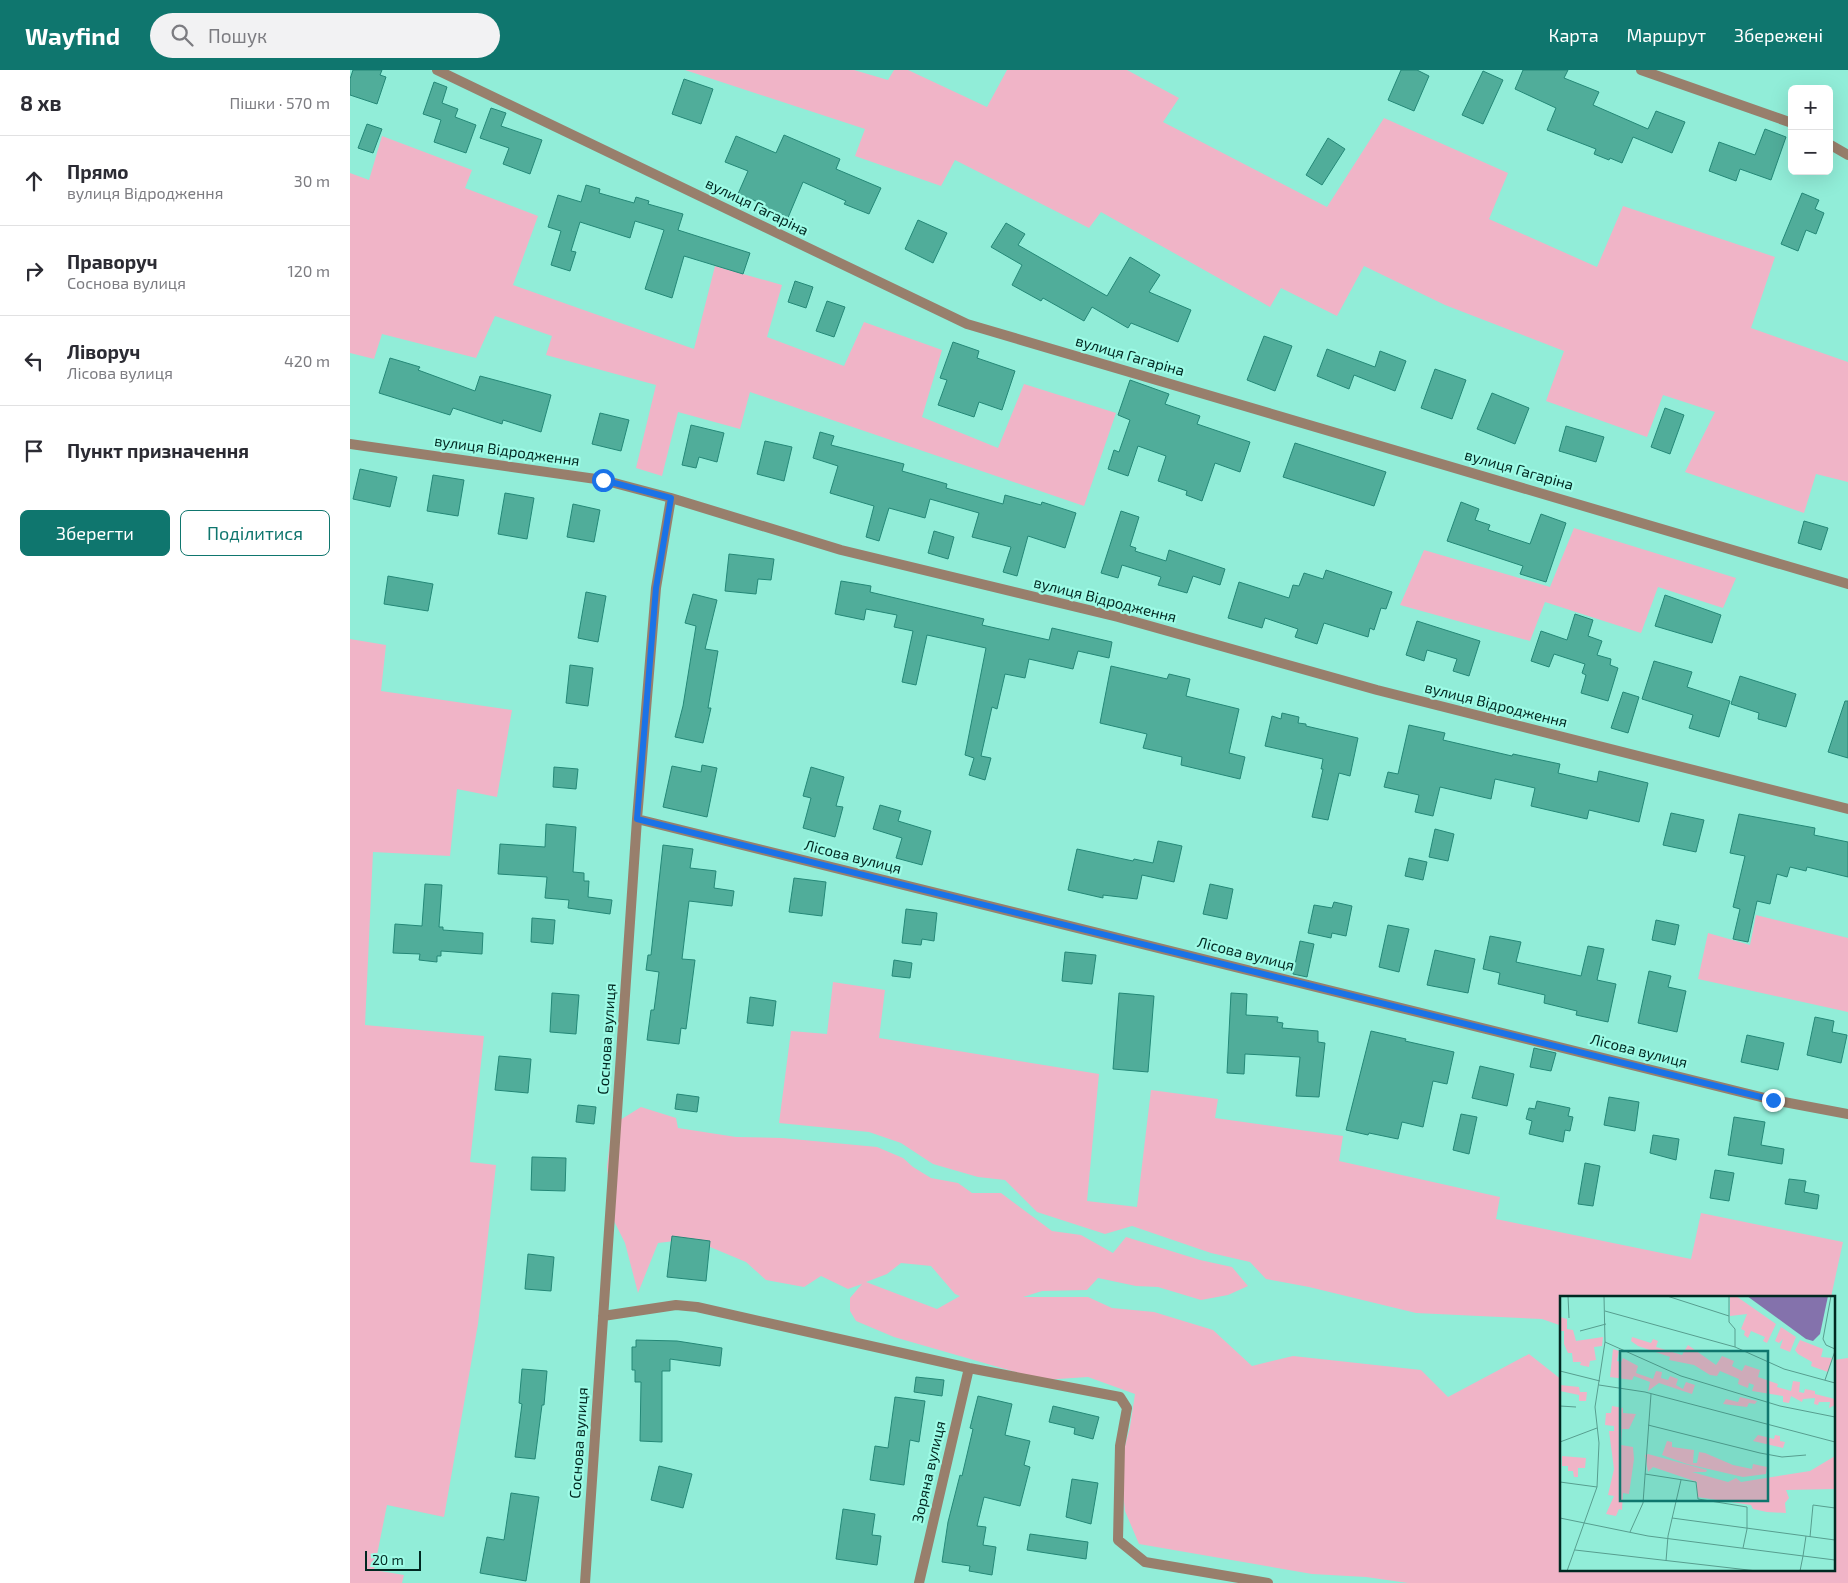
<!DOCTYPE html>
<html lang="uk">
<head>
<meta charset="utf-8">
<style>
  :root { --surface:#fff; --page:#f2f2f3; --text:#2b2b33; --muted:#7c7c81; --line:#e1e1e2; --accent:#0f766e }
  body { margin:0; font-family:"Exo 2",sans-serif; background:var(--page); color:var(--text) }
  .controls { position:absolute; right:15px; top:15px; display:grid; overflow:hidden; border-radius:8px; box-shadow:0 5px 20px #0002 }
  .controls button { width:45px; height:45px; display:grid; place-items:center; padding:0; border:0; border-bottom:1px solid var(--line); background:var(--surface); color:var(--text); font:25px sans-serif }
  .scale { position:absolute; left:15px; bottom:12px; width:56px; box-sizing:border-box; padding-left:5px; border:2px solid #002821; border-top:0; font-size:14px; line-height:18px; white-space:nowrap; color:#002821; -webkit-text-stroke:4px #9efbe6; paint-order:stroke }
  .stop { position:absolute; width:15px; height:15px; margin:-11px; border:4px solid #1a73e8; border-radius:50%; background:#fff }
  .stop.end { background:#1a73e8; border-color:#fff; box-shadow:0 1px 5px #0008 }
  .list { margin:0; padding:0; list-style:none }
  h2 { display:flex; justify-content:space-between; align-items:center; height:65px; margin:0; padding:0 20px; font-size:21px }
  h2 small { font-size:16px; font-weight:400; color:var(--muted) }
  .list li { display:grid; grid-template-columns:32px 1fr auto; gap:15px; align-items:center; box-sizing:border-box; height:90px; padding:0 20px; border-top:1px solid var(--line) }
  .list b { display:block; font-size:19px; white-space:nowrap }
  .list p { margin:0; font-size:16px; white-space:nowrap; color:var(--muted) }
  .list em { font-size:16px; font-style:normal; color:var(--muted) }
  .actions { display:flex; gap:10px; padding:15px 20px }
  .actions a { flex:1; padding:11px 0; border:1px solid var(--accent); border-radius:8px; text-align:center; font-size:18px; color:var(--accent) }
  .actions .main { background:var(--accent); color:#fff }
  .icon { flex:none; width:28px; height:28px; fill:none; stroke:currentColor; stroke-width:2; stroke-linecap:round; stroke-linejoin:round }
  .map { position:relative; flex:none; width:1498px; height:1513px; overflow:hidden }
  header { display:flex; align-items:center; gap:30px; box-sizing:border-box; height:70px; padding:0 25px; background:var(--accent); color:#fff }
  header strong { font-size:24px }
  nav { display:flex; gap:28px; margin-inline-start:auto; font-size:18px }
  .search { width:350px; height:45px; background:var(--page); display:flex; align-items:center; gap:12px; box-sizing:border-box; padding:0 18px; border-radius:28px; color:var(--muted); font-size:19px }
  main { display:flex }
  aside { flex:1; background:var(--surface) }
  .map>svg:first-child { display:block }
  .green { fill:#f0b4c7; fill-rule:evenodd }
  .building { fill:#50ad9a; stroke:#248877 }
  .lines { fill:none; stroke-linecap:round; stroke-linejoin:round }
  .minor { stroke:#987f6c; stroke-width:10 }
  .route { stroke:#1a73e8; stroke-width:6 }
  .labels { text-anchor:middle; stroke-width:4.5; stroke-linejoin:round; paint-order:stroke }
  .street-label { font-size:15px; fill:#002821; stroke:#9efbe6 }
  .inset-road { fill:none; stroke:#579e8f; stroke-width:1 }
  .view { fill:#0f766e; fill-opacity:0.15; stroke:#0f766e; stroke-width:2.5 }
  .inset-edge { fill:none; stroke:#002821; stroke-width:2.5 }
</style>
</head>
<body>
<header>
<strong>Wayfind</strong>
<div class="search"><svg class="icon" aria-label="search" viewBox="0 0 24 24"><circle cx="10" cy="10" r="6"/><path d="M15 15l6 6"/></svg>Пошук</div>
<nav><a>Карта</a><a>Маршрут</a><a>Збережені</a></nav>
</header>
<main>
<aside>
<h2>8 хв<small>Пішки · 570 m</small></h2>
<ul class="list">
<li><svg class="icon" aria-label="ahead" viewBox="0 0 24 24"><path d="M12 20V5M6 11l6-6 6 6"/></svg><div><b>Прямо</b><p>вулиця Відродження</p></div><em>30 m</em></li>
<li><svg class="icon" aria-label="right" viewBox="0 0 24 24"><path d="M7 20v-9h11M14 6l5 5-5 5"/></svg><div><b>Праворуч</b><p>Соснова вулиця</p></div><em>120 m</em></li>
<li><svg class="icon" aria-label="left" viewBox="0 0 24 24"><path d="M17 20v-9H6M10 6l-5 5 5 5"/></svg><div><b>Ліворуч</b><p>Лісова вулиця</p></div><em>420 m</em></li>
<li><svg class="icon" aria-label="arrive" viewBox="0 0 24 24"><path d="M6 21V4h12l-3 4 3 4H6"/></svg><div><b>Пункт призначення</b></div></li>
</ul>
<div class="actions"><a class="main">Зберегти</a><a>Поділитися</a></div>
</aside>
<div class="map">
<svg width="1498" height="1513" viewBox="0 0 1498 1513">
  <rect width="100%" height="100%" fill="#91edd8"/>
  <!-- green -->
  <path class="green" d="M335,0h169l34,10 6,-10h14l79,37 20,-37h120l52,28 -16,24 164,85 57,-89 124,55 -19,46 108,48 26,-61 152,51 -24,71 97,34v120l-32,-8 -12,39 -119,-41 30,-60 -52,-17 -16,42 -101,-36 18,-50 -119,-46 -81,-39 -27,50 -56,-28 -11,19 -169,-95 -12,16 -134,-68 -14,26 -86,-30 10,-27z
    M32,66l90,34 -7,18 73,28 -25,69 181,64 21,-83 67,19 -15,52 77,29 20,-44 78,28 -20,67 76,31 26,-64 92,29 -32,93 -334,-114 -10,37 -62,-17 -16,64 -26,-8 20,-83 -110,-30 6,-19 -57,-20 -19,42 -94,-24 -8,25 -24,-6v-180l19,7z
    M1224,458l162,50 -13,30 -65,-21 -17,46 -96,-31 -15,39 -130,-36 24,-55 126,37z
    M0,569l36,6 -5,46 131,19 -15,87 -40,-8 -7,67 -77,-4 -8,173 119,11 -14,126 26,3 -18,159 -34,193 -57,-12 -13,65 30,5 -2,8h-52z
    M1406,845l92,23v74l-150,-33 10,-46 42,12z
    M483,912l52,8 -6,48 220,36 -12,127 50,6 14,-117 67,9 -3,19 128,18 -4,25 161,36 -4,22 195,40 10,-46 142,29 -12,55h-269v29l-20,-7 -126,-6 -107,-26 -43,-8 -16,-17 -39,-9 -79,-27 -27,8 -68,-22 -32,-32 -27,-3 -45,-13 -32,-21 -32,-11 -90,-9 12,-92 36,3z
    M291,1037l35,11 2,10 58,9 46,1 95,9 26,11 10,9 18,11 27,5 14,10h29l51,38 29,4 32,18 13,-16 74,23 32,7 16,19 -20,9 -27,5 -43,-13 -22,-1 -38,-8 -11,12 -45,1 -19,6h65l24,11 42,4 59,18 39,36 41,-10 128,14 27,27 81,-43 33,26v189h272v-209l14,-2v225h-440l-42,-6 -54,-3 -173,-30 -14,-33 -5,-46 10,-38 5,-33 -47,-17 -45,3 -149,-43 -38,-16 -6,-10v-13l12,-14 -14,5 -27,-13 -17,11 -38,-7 -20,-18 -55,-23 -33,4 -20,50 -13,-50 -13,-26 -5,-50 5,-42zM551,1193l30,3 24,28 5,2 -23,13 -71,-27 21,-8z"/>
  <!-- building -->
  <path class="building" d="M3,0h29l-2,5 6,2 -9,27 -27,-9v-16z
    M1051,0h16l12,6 -15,35 -26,-11z
    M1173,0h45l-4,8 35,14 -6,13 55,24 8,-18 29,11 -13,31 -39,-16 -11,26 -12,-5 -1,2 -15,-6 2,-5 -49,-19 9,-22 -41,-19z
    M1133,1l20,9 -20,44 -21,-9z
    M334,9l29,10 -12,35 -29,-10z
    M84,12l13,5 -5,16 16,6 -3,8 21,8 -10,28 -32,-11 7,-22 -18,-6z
    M141,38l15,5 -5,13 41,14 -12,34 -27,-10 6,-16 -29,-10z
    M17,54l15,5 -9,24 -15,-5z
    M1415,59l21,8 -15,43 -31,-11 -4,12 -27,-10 10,-29 36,13z
    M434,65l56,24 -4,10 45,19 -12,26 -25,-10 2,-3 -43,-19 -16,38 -30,-14 1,-4 -20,-8 10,-23 -23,-9 11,-26 40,17z
    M978,68l17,11 -23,36 -16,-10z
    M236,115l14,4 -1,4 35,10 2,-6 13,4 -1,3 35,10 -5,16 72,23 -7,21 -59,-18 -12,42 -27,-9 19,-59 -29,-9 -5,17 -50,-16 -9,29 5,1 -6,19 -19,-6 10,-34 -13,-4 10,-32 23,7z
    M1452,123l17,7 -4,9 9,4 -8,21 -10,-4 -8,21 -17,-7z
    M568,150l29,13 -14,30 -28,-14z
    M656,153l19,11 -7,11 89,51 23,-39 30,18 -11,17 42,18 -13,32 -47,-19 -3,5 -36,-21 -8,14 -41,-23 -2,3 -29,-16 10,-20 -31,-18z
    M445,211l18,6 -7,21 -18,-6z
    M477,231l18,6 -11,30 -18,-6z
    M914,266l28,10 -17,45 -28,-11z
    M603,272l26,9 -2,7 38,13 -13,39 -23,-8 -5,15 -36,-12 9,-25 -7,-2z
    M977,279l48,18 5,-16 26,10 -11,30 -41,-16 -5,14 -32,-13z
    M40,288l30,9 -2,3 57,21 5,-15 71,19 -10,37 -38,-12 -1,4 -49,-16 -3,7 -71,-22z
    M1085,299l31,11 -14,39 -31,-11z
    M780,310l39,14 -4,10 35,12 -3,8 53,18 -10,30 -25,-9 -13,38 -16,-6 1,-4 -29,-10 8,-25 -28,-10 -10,30 -20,-7 6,-19 5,2 11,-32 -12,-5z
    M1142,323l37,15 -14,36 -38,-15z
    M1315,338l19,7 -14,39 -19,-7z
    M250,343l29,7 -8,31 -29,-7z
    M341,355l33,8 -7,29 -18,-5 -3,11 -14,-3z
    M1216,356l38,11 -8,25 -37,-11z
    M470,362l14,4 -3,9 73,19 -2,7 45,13 -1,4 57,16 2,-9 36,10 1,-3 34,11 -11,35 -37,-12 -11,40 -14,-4 8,-25 -39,-10 7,-24 -49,-14 -5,19 -36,-10 -10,33 -13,-4 8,-31 -44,-13 8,-27 -25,-8z
    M415,371l27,6 -8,34 -27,-7z
    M945,373l91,29 -12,34 -91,-29z
    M10,399l37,8 -7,30 -37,-8z
    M83,405l31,5 -6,36 -31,-5z
    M155,423l29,5 -7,41 -29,-5z
    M1111,432l18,7 -4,11 15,5 -2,5 42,14 11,-30 25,9 -20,59 -26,-8 3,-8 -76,-25z
    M223,434l27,6 -6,32 -27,-5z
    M771,441l18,6 -9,29 6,2 -1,3 31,10 3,-11 56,19 -5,16 -27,-9 -6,17 -29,-8 3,-8 -39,-12 -4,13 -17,-5z
    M1454,451l24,7 -7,22 -23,-7z
    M584,461l20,6 -6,22 -20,-6z
    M379,484l45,5 -3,21 -13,-1 -2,15 -31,-3z
    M976,500l66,22 -6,17 -5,-1 -7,22 -4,-2 -2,9 -44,-14 -7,21 -22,-7 3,-8 -33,-11 -3,10 -34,-10 11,-36 50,16 4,-13 6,1 5,-13 19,6z
    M38,506l45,8 -5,27 -44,-7z
    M491,511l30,5 -1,6 114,27 -2,6 67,15 3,-12 60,14 -3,16 -31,-7 -5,18 -44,-10 -4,19 -20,-4 -8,35 -5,-2 -11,49 10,2 -6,22 -16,-5 5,-17 -9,-3 21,-107 -59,-13 -11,50 -14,-3 11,-51 -19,-4 3,-12 -31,-6 -2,11 -29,-6z
    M236,522l20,4 -8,46 -20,-4z
    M343,524l24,6 -12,49 13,2 -10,57h3l-8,35 -28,-6 8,-31 13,-80 -11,-3z
    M1315,525l56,20 -9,28 -57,-17z
    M1225,544l18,6 -5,16 14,5 -5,14 14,4 -1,6 8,3 -10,33 -27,-8 5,-18 -4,-2 3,-9 -31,-10 -5,13 -18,-6 10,-30 26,9z
    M1067,551l63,20 -11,35 -16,-5 4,-12 -30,-9 -3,11 -18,-6z
    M1304,591l38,11 -5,15 43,14 -11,36 -30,-9 4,-13 -51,-16z
    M220,595l23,3 -5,38 -22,-3z
    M761,596l56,13 2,-5 21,5 -4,17 53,13 -10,44 16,4 -5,22 -59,-14 1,-8 -39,-9 4,-14 -47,-11z
    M1390,606l56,18 -10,33 -28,-8 1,-6 -28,-9z
    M1273,622l16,5 -11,36 -17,-5z
    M1495,631h3v57l-20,-6z
    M932,643l17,4 -1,6 8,1v2l52,12 -8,38 -11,-3 -11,47 -16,-3 11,-48h-2l2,-10 -58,-13 7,-30 9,3z
    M1059,655l36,8 -2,7 69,16 1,-2 47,10 -2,9 39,9 2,-11 49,12 -9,39 -50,-12 -2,9 -56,-13 4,-18 -40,-9 -4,20 -51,-12 -7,29 -18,-4 4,-17 -35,-8 4,-15 10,2z
    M352,695l15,3 -10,49 -44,-10 9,-41 29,6z
    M204,697l24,2 -2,20 -23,-2z
    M461,697l33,10 -8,29 7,1 -8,30 -32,-9 8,-30 -8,-2z
    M530,735l21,6 -3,10 33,10 -9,34 -26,-7 6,-20 -29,-9z
    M1321,743l33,7 -8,32 -33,-7z
    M1389,744l76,14 -1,7 34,7v35l-41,-10 -1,4 -16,-4 -3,10 -10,-3 -7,30 -13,-3 -9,41 -15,-3 7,-30 -7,-2 12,-51 -15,-3z
    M196,754l30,3 -3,45 11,1v8h5l-1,16 24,3 -2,14 -42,-6 1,-8 -24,-2 2,-21 -49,-3 2,-30 45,3z
    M1085,759l19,5 -6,27 -19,-4z
    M808,771l24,5 -8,36 -32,-7 -5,24 -34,-4v3l-35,-8 9,-41 56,12 1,-2 19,4z
    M313,775l30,4 -3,19 26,3 -2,17 20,3 -2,15 -43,-5 -7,58 13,1 -9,69 -5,-1 -2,16 -32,-4 4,-30h3l5,-38 -13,-2 2,-15h3z
    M1059,788l18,4 -4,18 -18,-4z
    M444,808l32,4 -4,34 -33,-4z
    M75,814l17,1 -3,42h4v3l40,3 -1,21 -41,-3v5h-4v6l-18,-2 1,-6 -27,-1 2,-29 27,2z
    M860,814l23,5 -6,30 -24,-5z
    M984,832l18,4 -6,30 -14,-3 -1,5 -23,-5 6,-28 18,3z
    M556,839l31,4 -3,28 -12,-2 -1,6 -19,-2z
    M182,848l23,2 -2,24 -22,-2z
    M1306,850l23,5 -4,20 -23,-5z
    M1038,855l21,4 -10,43 -20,-5z
    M1140,866l31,6 -5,20 65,14 7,-30 16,3 -7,31 19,4 -8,38 -32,-7 1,-4 -33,-8 1,-8 -47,-11 2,-11 -17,-4z
    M950,871l14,3 -7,33 -14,-3z
    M1085,880l40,9 -7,34 -41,-8z
    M715,882l31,3 -4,29 -30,-3z
    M544,890l18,3 -2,15 -18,-2z
    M1299,901l22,5 -3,11 18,4 -9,41 -39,-9z
    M202,923l27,2 -3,39 -26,-2z
    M769,923l35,3 -6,76 -35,-3z
    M881,923l16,1 -1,21 32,2 -1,5 6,1 -1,5 36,3v11l7,1 -6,54 -23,-1 4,-39 -55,-3 -1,20 -17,-1z
    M400,927l26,4 -3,25 -26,-3z
    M1465,947l19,4 -2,11 15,3 -6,28 -34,-8z
    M1021,961l35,8 -1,2 49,11 -7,32 -14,-3 -10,46 -21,-5 -4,17 -29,-6 -1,2 -22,-5z
    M1397,965l37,8 -6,27 -37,-8z
    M1184,978l22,5 -5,18 -21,-4z
    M149,986l32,3 -3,34 -33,-3z
    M1130,996l34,8 -7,32 -35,-8z
    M327,1024l22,3 -2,15 -22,-3z
    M1259,1027l30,5 -4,29 -31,-6z
    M1187,1031l33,7 -2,8 5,1 -3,14 -5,-1 -2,12 -34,-8 3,-13 -6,-2 3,-11 6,1z
    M228,1035l18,2 -2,17 -18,-2z
    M1111,1044l16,3 -8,37 -16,-4z
    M1384,1047l31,5 -4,23 23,4 -2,15 -54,-9z
    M1303,1065l26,4 -3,21 -26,-7z
    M182,1087l34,1 -1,33 -34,-1z
    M1235,1093l15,3 -7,40 -15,-2z
    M1365,1100l19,3 -5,28 -19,-3z
    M1439,1109l17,2 -2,11 15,3 -2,14 -32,-5z
    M322,1166l38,5 -4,40 -39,-4z
    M178,1184l26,3 -3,34 -26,-2z
    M286,1270l41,1 45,7 -2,18 -50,-7v12h-8v71l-22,-1 1,-59h-6v-12h-3v-23h4z
    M172,1299l25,2 -3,34h-2l-7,54 -20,-2 7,-53 -3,-1z
    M566,1307l28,3 -2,16 -28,-4z
    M628,1326l34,8 -7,31 25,6 -6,24 6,2 -10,39 -36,-9 -7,29 9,1 -3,18 13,2 -4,28 -23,-4 1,-5 -28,-4 6,-40 12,-47 2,1 11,-47 -3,-1z
    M545,1327l30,4 -6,41 -9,-2 -6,45 -34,-5 5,-34 13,2z
    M703,1336l46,11 -6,22 -19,-5 1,-6 -26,-6z
    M309,1396l33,8 -9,34 -32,-8z
    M722,1409l26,4 -7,41 -25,-7z
    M161,1423l28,4 -13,84 -46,-8 7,-36 17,3z
    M493,1439l32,5 -3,21 9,1 -4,29 -41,-6z
    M680,1464l58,8 -2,17 -59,-9z"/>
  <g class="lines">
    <!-- minor -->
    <path class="minor" d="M87,0l530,254 881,260
      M1291,0l151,53
      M1479,74l19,11
      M0,374l253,36 68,18 170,52 277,67 259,73 471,119
      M287,749l1136,281 75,14
      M253,1246l73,-11 21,2 272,61 151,29 7,11 -7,38 -2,94 27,22 123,21
      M235,1513l52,-764 19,-231 15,-90
      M569,1513l50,-215"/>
  </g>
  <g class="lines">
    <!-- route -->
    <path class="route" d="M253,410l68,18 -15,90 -19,231 1136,281"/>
  </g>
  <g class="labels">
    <!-- street labels -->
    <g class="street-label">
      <text transform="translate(407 137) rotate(26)" y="5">вулиця Гагаріна</text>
      <text transform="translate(780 286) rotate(16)" y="5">вулиця Гагаріна</text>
      <text transform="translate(157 381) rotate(8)" y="5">вулиця Відродження</text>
      <text transform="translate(1169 400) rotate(16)" y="5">вулиця Гагаріна</text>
      <text transform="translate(755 530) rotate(14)" y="5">вулиця Відродження</text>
      <text transform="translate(1146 635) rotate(14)" y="5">вулиця Відродження</text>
      <text transform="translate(503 787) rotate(14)" y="5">Лісова вулиця</text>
      <text transform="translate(896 884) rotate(14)" y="5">Лісова вулиця</text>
      <text transform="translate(257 969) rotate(-86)" y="5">Соснова вулиця</text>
      <text transform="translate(1289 981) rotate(14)" y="5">Лісова вулиця</text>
      <text transform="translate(229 1373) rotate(-86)" y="5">Соснова вулиця</text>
      <text transform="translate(579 1402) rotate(-77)" y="5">Зоряна вулиця</text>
    </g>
  </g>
  <!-- overview -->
  <g transform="translate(1210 1226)">
    <rect width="275" height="275" fill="#91edd8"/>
    <path d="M170,0h6l40,28 -9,19 -4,-2 2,-4 -14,-6 -3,7 -4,-3 1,-4 -4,-2 6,-15 -17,2zM0,21l7,2v10l6,1 3,11 27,-4 -1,9 -8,1 2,13 -6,1 -1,6 -9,-2 1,-3h-8l-1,-9h-4l-4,-9v-13h-4zM221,31l15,10 -6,15 -10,-4 3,-9 -4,4 -4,-2zM72,41l19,6 2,-4 5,2 -2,6 26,8 6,-10 28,20 6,-9 12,5 -2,5 10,5 3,-6 15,5 -2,7 20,7 -1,3 14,4 2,-10 7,1 -1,10 5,1 1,-4 10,2v3l20,5v6l-6,3 1,-6h-11l-1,3 -4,-1 1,-6 -12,1 -1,3 -11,-6 -2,7 -6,-1v-6l-31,-5 2,-6 -5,-2 -1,5 -10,-4 1,-5 -19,-8 -3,5 -7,-1 -16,-10 -25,-5 1,-3 -32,-11 -7,-5zM240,44l23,9 -2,8 11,1 -4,14 -17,-6 1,-4 -14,-8 -3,-4zM53,53l6,2 -2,10 4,1 2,-4 15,8 -2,7 17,6 3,-8 6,1 -1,6 7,2 2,-4 8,3 -2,6 7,4 3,-7 9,3 -3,9 -33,-11 -11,8 2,-9 -16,-6 -2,4 -22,-3zM0,89l19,2 1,5h7l-1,9h-7v-6l-19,-4zM180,101l17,4 -2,3 -6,-1 -2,4 -24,-3 3,-5 12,3zM52,110l11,2v5l13,1 -7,15h-7l-1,16 12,2 1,12 -5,35 -6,-1 -1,17 -3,-1 -3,7 -10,-2 8,-18 -6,-1 6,-26 -5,-38h5v-5l-9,-1 1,-12h5zM198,139l16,4 1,-4 5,1v5l5,1 -2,6 -30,-7zM107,145l5,1v5l22,3 -1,13h4l2,-11 6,1 28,12 19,4 1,-5 14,3 -1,7 -23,3 -56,-13 -25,-9zM88,158l59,16 -1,2h-14l36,10 8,-4 5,4 69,-11 25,-15v33l-49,1 3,8 -4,5 1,10 -19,-1 -14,-3 -2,-4 -54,-8v-15l-44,-15 -5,5 -3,-17zM2,160l24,2 -1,10h-7v9h-4l-1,-6h-5v-5h-6z" fill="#f0b4c7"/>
    <path d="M187,0h81l-8,38 -7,7 -7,-2z" fill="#8472ac"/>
    <path class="inset-road" d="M8,0l1,22M107,0l62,20M169,0v26l6,7v18M271,0l-8,43 3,6 9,4M45,15l130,36 49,22 51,14M20,35l26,-7M45,46l76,34 99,30 55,11M0,75l40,10M265,84l10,-29M39,89l46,7 190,50M0,110l16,1M88,129l112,28 22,4 24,-2M0,146l37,-14M85,178l51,8 2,17 49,8v22l-4,19M0,186l37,5M0,222l88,18 155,20 3,-20M112,222l163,22M70,236l13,-29 8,-109M250,241l3,-32 22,3M15,254l182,21M106,265l2,-25 13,-56M7,275l30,-84 2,-44 -4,-36 10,-65 -1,-46M240,275l3,-15 32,4"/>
    <path class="view" d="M60,55h148v150h-148z"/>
    <rect width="275" height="275" class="inset-edge"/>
  </g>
</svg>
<div class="controls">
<button>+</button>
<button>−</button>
</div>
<div class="scale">20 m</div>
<div class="stop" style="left:253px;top:410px"></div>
<div class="stop end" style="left:1423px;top:1030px"></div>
</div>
</main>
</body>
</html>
